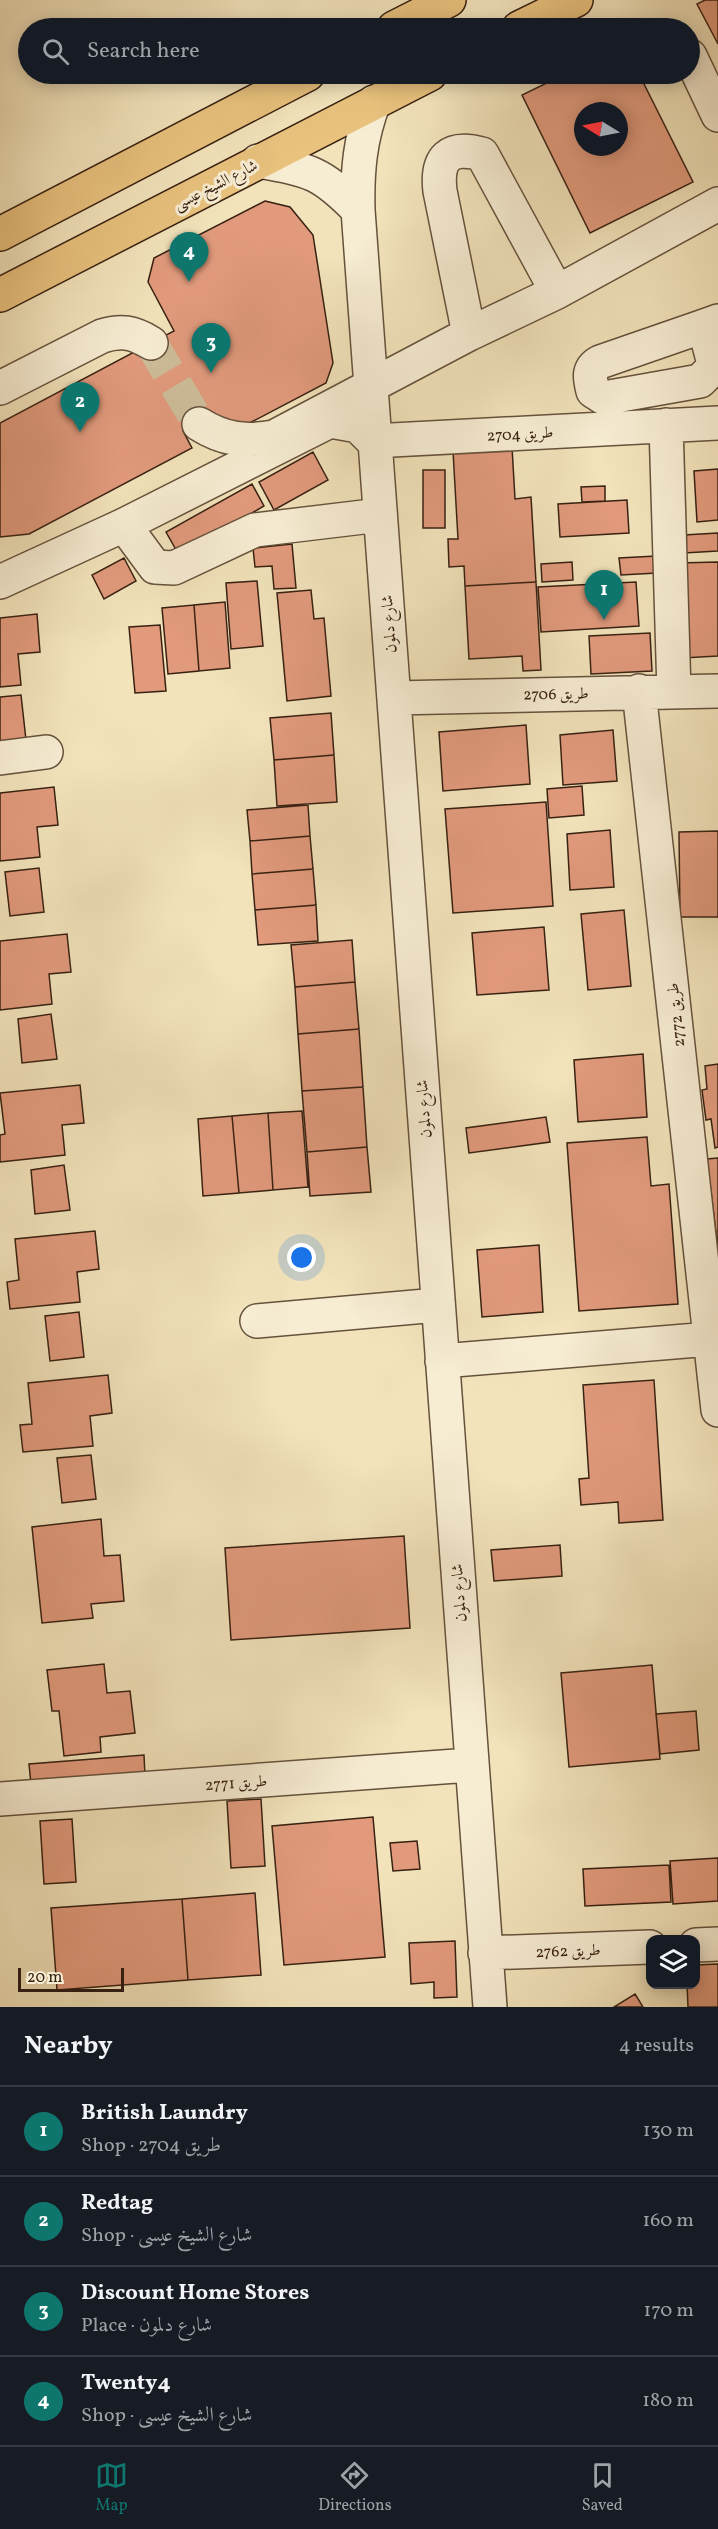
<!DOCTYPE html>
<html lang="en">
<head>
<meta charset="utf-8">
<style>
  :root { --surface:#171b24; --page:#242831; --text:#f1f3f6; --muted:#9ea1a6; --line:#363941; --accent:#0f766e }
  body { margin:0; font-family:Vollkorn,Amiri,serif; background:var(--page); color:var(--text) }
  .controls { position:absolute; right:18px; bottom:18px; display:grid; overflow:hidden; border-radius:12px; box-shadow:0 3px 15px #0003 }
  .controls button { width:54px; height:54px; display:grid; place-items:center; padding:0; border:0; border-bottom:2px solid var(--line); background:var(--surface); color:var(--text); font:30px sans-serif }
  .compass { position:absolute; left:574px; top:102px; width:54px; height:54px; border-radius:50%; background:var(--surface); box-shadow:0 3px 15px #0003; rotate:280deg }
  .scale { position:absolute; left:18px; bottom:15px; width:106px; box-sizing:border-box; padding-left:6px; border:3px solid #382112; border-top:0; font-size:16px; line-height:21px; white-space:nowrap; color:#382112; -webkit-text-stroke:4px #f7edd3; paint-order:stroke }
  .you { position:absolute; left:302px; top:1258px; width:21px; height:21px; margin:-15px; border:4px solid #fff; border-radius:50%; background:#1a73e8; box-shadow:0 0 0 9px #1a73e833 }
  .badge { display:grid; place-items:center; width:39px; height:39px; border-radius:50%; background:var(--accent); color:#fff; font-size:20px; font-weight:700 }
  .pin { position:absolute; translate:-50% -50px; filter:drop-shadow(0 2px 3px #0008) }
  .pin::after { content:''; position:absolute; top:32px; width:21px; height:18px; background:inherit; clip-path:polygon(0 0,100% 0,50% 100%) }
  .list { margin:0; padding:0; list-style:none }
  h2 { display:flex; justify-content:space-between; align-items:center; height:78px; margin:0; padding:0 24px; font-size:26px }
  h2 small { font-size:20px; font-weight:400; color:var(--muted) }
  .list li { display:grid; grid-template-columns:39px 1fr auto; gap:18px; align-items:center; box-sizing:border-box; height:90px; padding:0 24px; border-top:2px solid var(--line) }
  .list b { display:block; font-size:22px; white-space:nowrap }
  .list p { margin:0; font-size:20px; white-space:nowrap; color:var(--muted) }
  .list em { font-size:20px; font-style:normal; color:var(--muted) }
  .icon { flex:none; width:33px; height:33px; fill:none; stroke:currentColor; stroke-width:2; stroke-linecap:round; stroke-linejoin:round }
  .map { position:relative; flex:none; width:718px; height:2007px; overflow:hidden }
  .search { position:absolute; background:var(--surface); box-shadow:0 3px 15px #0003; left:18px; right:18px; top:18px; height:66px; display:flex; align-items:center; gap:15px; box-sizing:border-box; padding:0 21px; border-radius:33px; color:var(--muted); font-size:22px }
  .sheet { height:438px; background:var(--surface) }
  nav { display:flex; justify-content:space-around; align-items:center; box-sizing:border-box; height:84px; border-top:2px solid var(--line); background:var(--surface); font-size:16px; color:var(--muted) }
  nav a { display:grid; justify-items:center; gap:3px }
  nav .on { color:var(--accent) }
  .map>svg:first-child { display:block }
  .building { fill:#e19a7c; stroke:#382112; stroke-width:1.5; fill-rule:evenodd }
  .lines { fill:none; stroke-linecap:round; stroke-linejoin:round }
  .minor-tunnel { stroke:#cdbc99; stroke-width:33; stroke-dasharray:33 16; stroke-linecap:butt }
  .minor-casing { stroke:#66523c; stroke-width:36 }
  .major-casing { stroke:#382112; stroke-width:36 }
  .minor { stroke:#f7edd3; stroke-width:33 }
  .major { stroke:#e9c27e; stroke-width:33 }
  .labels { text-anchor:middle; stroke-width:6; stroke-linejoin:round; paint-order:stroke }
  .street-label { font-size:16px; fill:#382112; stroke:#f7edd3 }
</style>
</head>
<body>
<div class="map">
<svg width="718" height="2007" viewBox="0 0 718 2007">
  <rect width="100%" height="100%" fill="#f2e3bb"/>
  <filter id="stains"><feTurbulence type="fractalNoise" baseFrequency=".00333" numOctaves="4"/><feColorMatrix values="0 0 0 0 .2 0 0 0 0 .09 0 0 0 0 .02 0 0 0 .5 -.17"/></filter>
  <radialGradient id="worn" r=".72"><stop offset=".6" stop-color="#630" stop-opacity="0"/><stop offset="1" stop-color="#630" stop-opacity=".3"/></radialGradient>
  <!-- building -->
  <path class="building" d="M705,0h13v44l-21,-40z
    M565,74h74l54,108 -103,51 -68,-138zM583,111h36v36h-36z
    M265,201l25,6 23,28 20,128 -7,20 -82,43 -45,-2 -16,7 9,17 -163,86 -29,3v-114l174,-92 -26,-49 6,-24z
    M512,447l3,52 16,-2 5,85 -71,4 -1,-20 -15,1 -1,-28h10l-5,-88z
    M313,452l15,28 -54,30 -15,-28z
    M718,469v51l-21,2 -3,-51z
    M423,470h22v58h-22z
    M252,484l12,22 -85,49 -13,-23z
    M605,486v15l-23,1 -1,-15z
    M627,500l2,33 -69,4 -2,-33z
    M718,533v18l-34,2v-18z
    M292,544l4,44 -22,1 -2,-23 -17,1 -2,-19z
    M656,556l1,17 -36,2 -2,-17z
    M124,558l12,23 -32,18 -12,-24z
    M572,562l1,18 -31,2 -1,-18z
    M718,562v94l-35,2 -5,-95z
    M257,581l6,65 -32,3 -5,-66z
    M536,582l5,88 -18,1 -1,-15 -53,3 -4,-73z
    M636,582l3,44 -98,6 -3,-45z
    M311,590l3,29 10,-1 7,78 -44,5 -10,-108z
    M225,602l5,66 -31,3 -5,-66z
    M194,605l5,66 -31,3 -6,-66z
    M37,614l3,38 -22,2 3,31 -21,2v-69z
    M160,625l6,66 -31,2 -6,-66z
    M650,633l2,38 -61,3 -2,-38z
    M21,695l5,45 -26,3v-46z
    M331,713l3,42 -60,5 -4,-42z
    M526,725l4,59 -87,7 -4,-59z
    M613,730l4,51 -54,4 -3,-50z
    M334,755l3,47 -60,4 -3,-46z
    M582,786l2,29 -35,3 -2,-29z
    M54,787l4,38 -21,2 3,30 -40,4v-68z
    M546,802l7,104 -100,7 -8,-104z
    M308,805l2,31 -60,5 -3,-31z
    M610,830l4,57 -44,3 -3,-56z
    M718,831v86h-38l-1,-85z
    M310,836l3,33 -61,5 -2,-33z
    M39,868l5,44 -34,4 -5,-44z
    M313,869l3,36 -61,5 -3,-36z
    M316,905l2,36 -60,4 -3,-35z
    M624,910l7,76 -43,4 -7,-76z
    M544,927l5,63 -72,5 -5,-62z
    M67,934l4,38 -22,2 3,30 -52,6v-69z
    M352,940l3,42 -60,5 -4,-42z
    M355,982l4,47 -61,5 -3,-47z
    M51,1014l6,45 -35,4 -4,-44z
    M359,1029l4,58 -61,4 -4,-57z
    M643,1054l4,63 -69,5 -4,-62z
    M718,1064v83l-3,1 -4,-29 -5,1 -4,-30 5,-1 -2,-23z
    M80,1085l4,38 -22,2 3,30 -65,7v-27l5,-1 -5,-41z
    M363,1087l4,60 -60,5 -5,-61z
    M302,1111l6,76 -35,3 -5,-77z
    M268,1113l5,77 -34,3 -7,-77z
    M232,1116l7,77 -36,3 -5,-77z
    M546,1117l4,25 -81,11 -3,-25z
    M647,1137l4,49 18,-2 9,120 -99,7 -12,-168z
    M367,1147l4,45 -61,4 -3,-44z
    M718,1158v91l-11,-90z
    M64,1165l6,45 -35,4 -4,-44z
    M95,1231l4,38 -22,3 3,30 -70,7 -3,-27 12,-2 -4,-41z
    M539,1245l4,67 -61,5 -5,-67z
    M79,1312l5,45 -34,4 -5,-45z
    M108,1375l4,38 -22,3 3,30 -70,6 -3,-27 12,-1 -4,-41z
    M654,1380l9,140 -44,3 -1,-21 -37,3 -2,-26 10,-1 -6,-93z
    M91,1455l5,44 -34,4 -5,-45z
    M101,1519l3,37 16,-1 4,46 -33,3 2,14 -51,5 -10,-96z
    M404,1536l6,92 -179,12 -6,-92z
    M560,1545l2,31 -68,5 -3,-31z
    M104,1664l3,29 23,-2 5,42 -35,4 1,15 -37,4 -5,-45h-7l-5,-41z
    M652,1665l8,94 -91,8 -8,-94z
    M696,1711l3,39 -39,4 -4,-40z
    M144,1755l1,21 -114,8 -2,-20z
    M261,1799l4,67 -34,2 -4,-67z
    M373,1817l12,140 -101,8 -12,-139z
    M72,1819l4,63 -32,2 -4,-63z
    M417,1841l3,28 -27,2 -3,-28z
    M718,1858v43l-45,3 -3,-43z
    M669,1865l2,37 -86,4 -2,-37z
    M255,1893l6,82 -73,5 -6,-81z
    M182,1899l6,81 -131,10 -6,-82z
    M455,1941l2,56 -23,1v-16l-23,2 -2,-41z
    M718,1964v43h-30l-1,-23h9v-19z
    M635,1994l8,13h-29z"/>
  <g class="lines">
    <!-- minor-tunnel -->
    <path class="minor-tunnel" d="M151,343l48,81"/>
    <!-- minor casing -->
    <g class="minor-casing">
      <path id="minor" d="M690,56l28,59
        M374,102c-14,36 -17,69 -16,108l132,1797
        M258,161c52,9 63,11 100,49
        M704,326l9,34 -1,9 -12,12 -96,17 -11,-7c-3,-12 -6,-22 7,-29l104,-36 14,-5
        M469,334l-29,-143c-4,-33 9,-46 42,-37l75,138
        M0,388l102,-52c19,-6 31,-4 49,7
        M199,424c25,16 47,18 75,13l195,-103 88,-42 161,-88
        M666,425l8,267
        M124,525l31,42 19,1 81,-38 125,-15
        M0,582l124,-57 206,-104 28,5 15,15 345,-18
        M639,691l79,719
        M394,698l324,-7
        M0,758l46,-6
        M257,1321l180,-16
        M442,1361l268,-22
        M0,1799l470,-34
        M696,1945l22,-1
        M485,1953l165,-6"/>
    </g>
    <!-- major casing -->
    <g class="major-casing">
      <path id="major" d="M394,28l55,-28
        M519,28l57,-28
        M0,234l308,-160
        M0,295l430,-221"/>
    </g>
    <!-- minor -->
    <use href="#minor" class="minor"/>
    <!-- major -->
    <use href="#major" class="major"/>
  </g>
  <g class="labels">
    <!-- street labels -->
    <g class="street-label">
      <text transform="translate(215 184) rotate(-27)" y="6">شارع الشيخ عيسى</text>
      <text transform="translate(520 433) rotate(-3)" y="6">طريق 2704</text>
      <text transform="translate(388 624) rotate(-94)" y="6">شارع دلمون</text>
      <text transform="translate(556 693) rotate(-1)" y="6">طريق 2706</text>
      <text transform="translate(675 1015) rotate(-96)" y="6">طريق 2772</text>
      <text transform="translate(423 1109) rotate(-94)" y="6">شارع دلمون</text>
      <text transform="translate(458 1593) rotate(-94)" y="6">شارع دلمون</text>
      <text transform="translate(236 1782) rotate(-4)" y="6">طريق 2771</text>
      <text transform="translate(568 1950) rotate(-2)" y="6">طريق 2762</text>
    </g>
  </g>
  <rect width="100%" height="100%" filter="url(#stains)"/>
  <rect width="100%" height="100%" fill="url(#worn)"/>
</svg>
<div class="controls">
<button><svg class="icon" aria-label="layers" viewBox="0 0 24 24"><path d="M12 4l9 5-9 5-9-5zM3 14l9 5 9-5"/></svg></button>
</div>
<svg class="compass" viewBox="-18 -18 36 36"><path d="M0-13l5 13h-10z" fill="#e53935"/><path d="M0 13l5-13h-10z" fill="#9ea1a6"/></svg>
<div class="scale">20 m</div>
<div class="you"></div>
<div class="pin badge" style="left:604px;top:620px">1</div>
<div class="pin badge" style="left:80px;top:432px">2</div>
<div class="pin badge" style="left:211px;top:373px">3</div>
<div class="pin badge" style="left:189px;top:282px">4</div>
<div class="search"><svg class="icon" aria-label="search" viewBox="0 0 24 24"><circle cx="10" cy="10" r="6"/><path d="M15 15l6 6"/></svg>Search here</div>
</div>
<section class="sheet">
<h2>Nearby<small>4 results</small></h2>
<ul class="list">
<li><span class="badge">1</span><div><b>British Laundry</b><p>Shop · طريق 2704</p></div><em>130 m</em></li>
<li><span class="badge">2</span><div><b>Redtag</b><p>Shop · شارع الشيخ عيسى</p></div><em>160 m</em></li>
<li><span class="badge">3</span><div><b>Discount Home Stores</b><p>Place · شارع دلمون</p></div><em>170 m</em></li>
<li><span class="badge">4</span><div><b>Twenty4</b><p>Shop · شارع الشيخ عيسى</p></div><em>180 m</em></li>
</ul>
</section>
<nav>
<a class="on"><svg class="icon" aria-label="map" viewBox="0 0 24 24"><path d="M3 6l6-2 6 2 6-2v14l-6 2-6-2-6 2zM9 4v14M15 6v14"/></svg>Map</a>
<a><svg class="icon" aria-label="directions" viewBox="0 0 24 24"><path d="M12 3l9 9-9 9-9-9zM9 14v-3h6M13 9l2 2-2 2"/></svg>Directions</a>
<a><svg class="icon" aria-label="saved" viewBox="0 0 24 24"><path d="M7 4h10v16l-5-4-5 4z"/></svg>Saved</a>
</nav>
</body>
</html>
